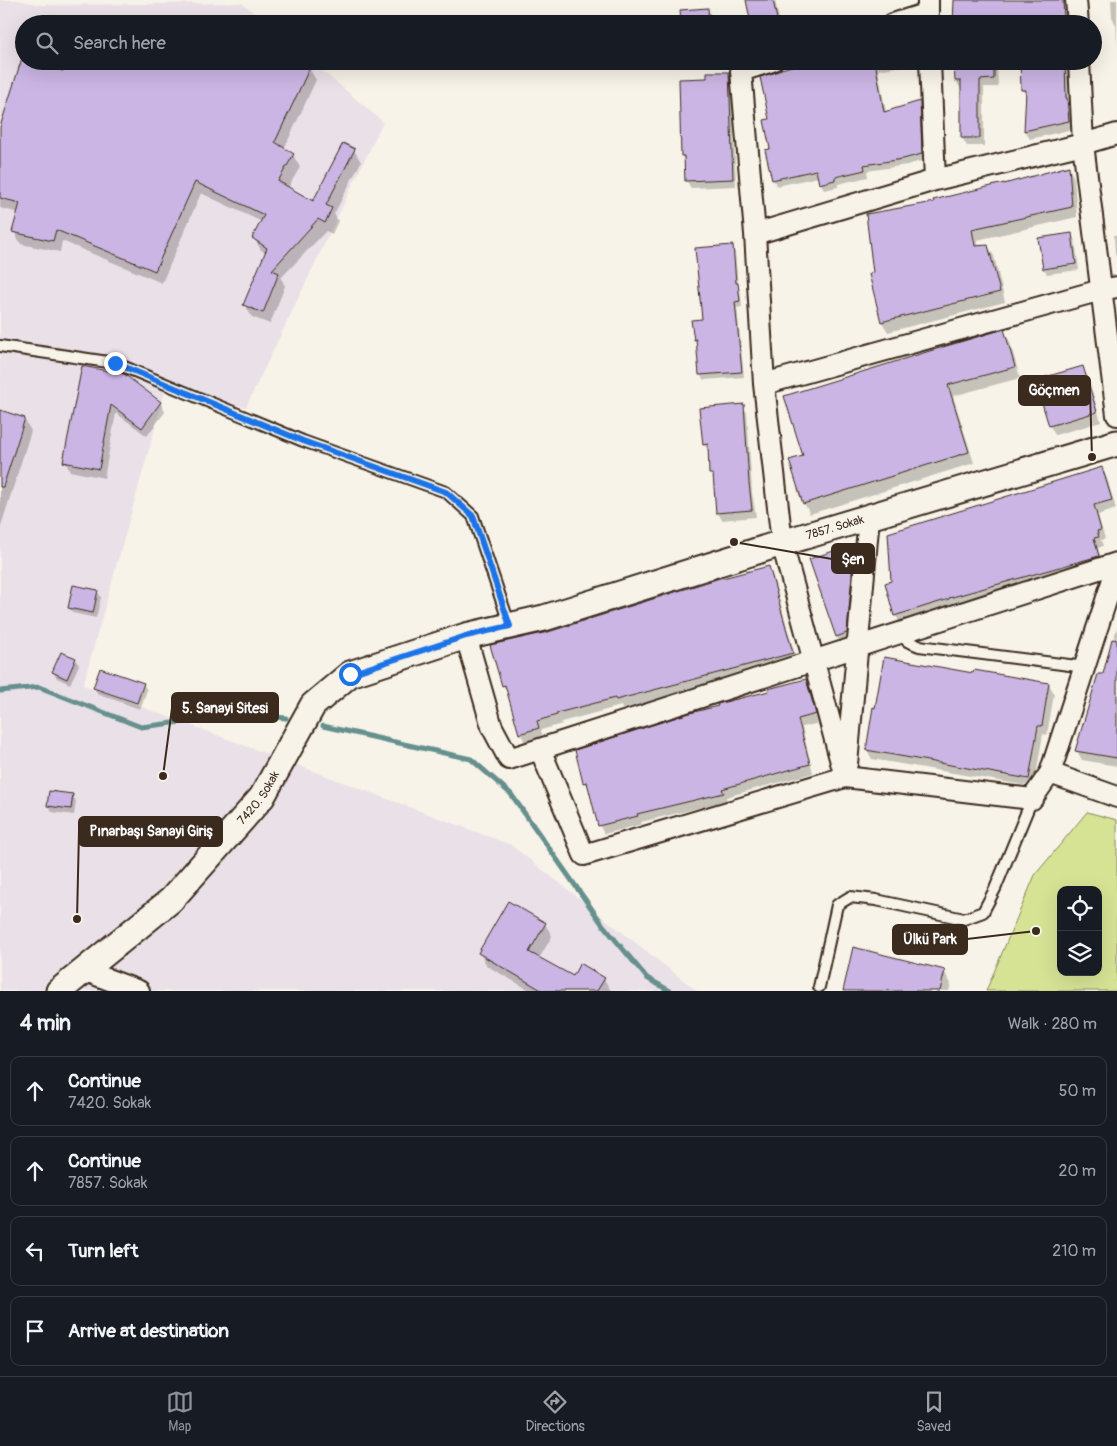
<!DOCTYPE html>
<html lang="en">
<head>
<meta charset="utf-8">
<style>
  :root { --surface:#171b24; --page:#20242c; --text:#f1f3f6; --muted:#9ea1a6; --line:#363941; --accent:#8c9099 }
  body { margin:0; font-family:Pangolin,sans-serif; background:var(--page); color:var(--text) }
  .controls { position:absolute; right:15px; bottom:15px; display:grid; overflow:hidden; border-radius:10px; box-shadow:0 5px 20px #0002 }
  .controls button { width:45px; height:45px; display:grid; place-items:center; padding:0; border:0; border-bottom:1px solid var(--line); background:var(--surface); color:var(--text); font:25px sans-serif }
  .stop { position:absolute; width:15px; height:15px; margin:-11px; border:4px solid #1a73e8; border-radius:50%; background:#fff }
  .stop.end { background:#1a73e8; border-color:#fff; box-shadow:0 1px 5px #0008 }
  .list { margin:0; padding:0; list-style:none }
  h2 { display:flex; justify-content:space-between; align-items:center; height:65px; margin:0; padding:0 20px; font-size:21px }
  h2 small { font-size:16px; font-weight:400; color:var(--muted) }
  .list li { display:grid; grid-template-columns:32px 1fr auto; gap:15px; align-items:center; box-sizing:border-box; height:70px; margin:0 10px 10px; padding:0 10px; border:1px solid var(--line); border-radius:10px }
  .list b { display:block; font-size:19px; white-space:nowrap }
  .list p { margin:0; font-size:16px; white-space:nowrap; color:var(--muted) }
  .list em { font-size:16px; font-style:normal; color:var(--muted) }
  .icon { flex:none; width:28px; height:28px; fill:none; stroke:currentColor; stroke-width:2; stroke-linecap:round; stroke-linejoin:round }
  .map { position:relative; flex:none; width:1117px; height:991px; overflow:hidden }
  .search { position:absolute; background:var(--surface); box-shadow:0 5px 20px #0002; left:15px; right:15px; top:15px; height:55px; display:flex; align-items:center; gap:12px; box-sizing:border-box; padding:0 18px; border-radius:28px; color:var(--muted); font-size:19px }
  .sheet { height:385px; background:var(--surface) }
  nav { display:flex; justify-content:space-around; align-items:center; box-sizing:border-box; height:70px; border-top:1px solid var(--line); background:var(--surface); font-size:14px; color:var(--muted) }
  nav a { display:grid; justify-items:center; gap:2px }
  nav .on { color:var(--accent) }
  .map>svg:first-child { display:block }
  .built { fill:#eae0e7 }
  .green { fill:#d6e395; stroke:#88865a; fill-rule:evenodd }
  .shadow { fill:#0003 }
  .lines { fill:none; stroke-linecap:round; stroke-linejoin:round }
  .stream { stroke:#66908e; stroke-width:5 }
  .building { fill:#cbb5e4; stroke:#3b2a1e }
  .service-casing { stroke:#3b2a1e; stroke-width:14 }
  .minor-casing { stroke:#3b2a1e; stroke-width:24 }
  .tertiary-casing { stroke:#3b2a1e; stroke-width:29 }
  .service { stroke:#f7f3e8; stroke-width:10 }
  .minor { stroke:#f7f3e8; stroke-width:20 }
  .tertiary { stroke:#f7f3e8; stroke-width:25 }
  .route { stroke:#1a73e8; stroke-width:6 }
  .labels { text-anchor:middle; stroke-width:4; stroke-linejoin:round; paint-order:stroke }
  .street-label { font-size:12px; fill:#3b2a1e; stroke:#f7f3e8 }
  .leader { fill:none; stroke:#3b2a1e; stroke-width:2 }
  .callout-dot { fill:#3b2a1e; stroke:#f7f3e8; stroke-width:2 }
  .callout { fill:#3b2a1e; stroke:#3b2a1e; stroke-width:2 }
  .callout-label { font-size:14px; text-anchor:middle; font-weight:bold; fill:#fff }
</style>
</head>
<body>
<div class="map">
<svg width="1117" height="991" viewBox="0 0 1117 991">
  <rect width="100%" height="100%" fill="#f7f3e8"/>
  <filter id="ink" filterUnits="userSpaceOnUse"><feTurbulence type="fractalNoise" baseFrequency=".02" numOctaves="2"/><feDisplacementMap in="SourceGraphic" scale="10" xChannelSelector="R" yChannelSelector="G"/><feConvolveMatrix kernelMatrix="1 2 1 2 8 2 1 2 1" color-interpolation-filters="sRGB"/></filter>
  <g filter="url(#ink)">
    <!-- built -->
    <path class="built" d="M0,0h18l24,5 200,-2 25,21h-243v37h287l72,61 -137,285 -81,-15 -82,293 428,160 186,146h-697z"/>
    <!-- green -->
    <path class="green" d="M1087,812l30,8v171h-131l49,-116zM1061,890h37v82h-37z"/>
    <!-- shadow -->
    <path class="shadow" d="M747,0h28l5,24h-28z
      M956,0h109l2,5 1,19h-113z
      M1111,0h6v47l-1,-22 -4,-8z
      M707,9l4,6v9h-29z
      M190,23v1h-54z
      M23,60l1,1 40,11 245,-4 7,12 -32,69 9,6 7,12 -12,21 25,15 41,-53 7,12 -27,52 4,7 -6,13 -6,-3 -45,47 4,8 -15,38 -18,-7 -7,-12 21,-52 -5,-3 -7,-12 8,-16 -61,-29 -39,90 -100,-42 -2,11 -39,-8 -7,-12 5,-19 -19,-5v-77z
      M808,61h112v2l-42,7 8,42 33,-10 4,7 2,51 -18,5 -40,6 1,6 -30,7v3l-14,3 -6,-13 -41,9 -4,-7 -2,-59z
      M956,61h41l1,26h-14v59h-17l-5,-8 -1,-49 -5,-8z
      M1022,61h48v5h-1v38l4,25 -43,10 -5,-8 2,-34 -5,-8z
      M728,73l4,7 4,106 -45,2 -5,-8 -1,-18 -3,-6 27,-77z
      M1069,168l5,10 3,39 -100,23 2,7 9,-1 6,10 11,46 -117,30 -6,-10 53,-119z
      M1071,234l4,6 4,30 -32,4 -3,-6z
      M1114,235h3v22l-2,-3z
      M732,247l3,6 3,33 2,4 2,17 -5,1 7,69 -40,3 -4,-5 -2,-31 -3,-5z
      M1004,331l6,11 10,36 -67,18 21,67 -164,51 -6,-11 1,-46z
      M83,367l77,35 5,10 -18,24 -31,-23 -12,65 -34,-7 -5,-9z
      M1082,368l6,9 13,45 -46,13 -5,-9 -14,-45z
      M743,406l4,7 5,79 4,25 -34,3 -4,-7 -3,-32 -4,-7 -2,-22 -5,-8z
      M0,411l24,8 7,12 -31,98z
      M1102,469l5,9 9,31 -18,6 7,24 -4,1 2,6 -5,2 5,18 -202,58 -6,-9z
      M852,546l5,9 -6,87 -9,4 -5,-9 -26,-77z
      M768,568l5,9 24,85 -175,47 -1,-3 -60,16 1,2 -21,6 2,7 -18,5 -5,-9 -11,-38 -6,-10 46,-52z
      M97,591l4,6 -5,21 -23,-5 -4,-6z
      M1117,627v139l-35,-6 -5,-9 27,-75z
      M75,659l4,6 -9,19 -13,-6 -4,-6z
      M974,674l75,10 5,10 -7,41 -4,-1 -9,53 -162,-28 -5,-9z
      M806,681l4,8 10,34 -18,4 11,46 -87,24 1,4 -86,21 1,2 -38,10 -4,-8 -10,-36 -5,-8z
      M143,684l4,6 -7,19 -42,-15 -4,-6z
      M72,795l4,6 -2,14 -22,-3 -3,-6z
      M545,924l7,12 -13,23 34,19 31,1 7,12h-80l-44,-25 -7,-13z
      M944,971l7,13 -2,7h-105z"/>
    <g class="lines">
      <!-- stream -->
      <path class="stream" d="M0,691l39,-4 102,40 104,-13 41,4
        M323,726l148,33 40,35 92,131 44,53 23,13"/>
    </g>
    <!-- building -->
    <path class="building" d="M746,0h27l5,24h-27z
      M954,0h109l1,19 -61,3v2h-50z
      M708,8l1,16h-28l-1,-14z
      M22,58l2,3h9l30,10 3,-10h232l12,6 -35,75 19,12 -16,27 35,20 30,-58 12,6 -29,56 6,3 -7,15 -7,-4 -46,51 7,3 -16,40 -20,-8 24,-57 -15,-10 12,-23 -69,-33 -40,89 -99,-41 -3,11 -41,-9 8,-29 -20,-5v-71z
      M803,61h72l9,51 36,-11 2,53 -19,5 -39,6 1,5 -30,7v3l-16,4 -3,-14 -44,10 -7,-30 5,-1 -6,-29 5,-1 -9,-42 16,-5 5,-3 14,-4v-2z
      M954,61h40v18l-14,1v58h-19v-57h-6z
      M1020,61h45l1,37h1l2,23 -45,10 2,-41h-5z
      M707,72h22l4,107 -48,2 -1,-25h-3l-2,-77 28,-1z
      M1069,166l3,41 -100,22 3,17 13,-1 12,47 -119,30 -12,-48 4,-1 -7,-59 68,-12 -1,-2 71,-17v1z
      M1072,233l4,31 -33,5 -5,-31z
      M733,245l3,38h2l2,18 -5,1 7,70 -43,3 -3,-36 -2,1 -3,-20 11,-1 -7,-71z
      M1004,329l11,38 -67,18 21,67 -166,52 -14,-44 14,-4 -19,-60 149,-46z
      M82,366l42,8 37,28 -19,26 -31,-23 -12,64 -36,-7z
      M1083,366l14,46 -48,14 -14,-46z
      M744,404l5,79 3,27 -36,3 -3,-39h-4l-1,-30 -5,1 -4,-37z
      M0,410l25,8 -22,69h-3z
      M1102,467l10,33 -18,5 7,25 -4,1 2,6 -5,1 5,18 -150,42v1l-55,17 -9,-33 6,-2 -3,-48z
      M852,545v30l-5,58 -11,4 -27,-78z
      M769,566l24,87 -177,47 -1,-2 -58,15v2l-20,6 2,7 -20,6 -14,-49 -3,1 -12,-41 58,-13 175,-55v1z
      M73,585l25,5 -5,23 -25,-5z
      M1112,639l5,1v118l-42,-7 23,-77h5z
      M61,652l15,6 -9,21 -15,-7z
      M884,657l89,16 1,-3 75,13 -7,43h-4l-9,53 -163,-29 7,-43 2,1z
      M100,668l44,15 -7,20 -44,-15z
      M806,679l10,35 -18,5 12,45 -88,25 2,4 -87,21 1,2 -40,10 -11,-44 -4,1 -8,-33 111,-36 32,-8 -1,-2 52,-13 -1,-2z
      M49,791l24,3 -2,15 -24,-3z
      M508,901l38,22 -17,29 44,24 7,-13 25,15 -8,13h-54l-65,-38z
      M853,947l92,23 -5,21h-97z"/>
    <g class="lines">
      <!-- service casing -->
      <g class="service-casing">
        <path id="service" d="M0,346l115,17 188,78 143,51 27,24 37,110
          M901,631l6,10 12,5 166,21
          M819,987l18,-82 13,-8 26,3 88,19 19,-7 12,-23 37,-90"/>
      </g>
      <!-- minor casing -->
      <g class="minor-casing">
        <path id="minor" d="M1076,0l2,24
          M893,24l35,-11v-13
          M772,61l-31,10 14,163 9,150 18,159 63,234
          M930,61l5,119
          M1079,61l4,83 34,271
          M755,234l180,-54 148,-36 34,-10
          M764,384l337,-94 16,-3
          M466,636l26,91 17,32 608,-196
          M540,749l44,106 261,-78 187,22 18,-26 67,-206
          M847,764l22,-247
          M1050,773l67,24
          M83,970l56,21"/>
      </g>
      <!-- tertiary casing -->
      <g class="tertiary-casing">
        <g id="tertiary">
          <path id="s1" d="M59,991l112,-91 91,-103 51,-92 37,-31 116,-38 78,-18 238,-75 335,-100"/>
        </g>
      </g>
      <!-- service -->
      <use href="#service" class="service"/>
      <!-- minor -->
      <use href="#minor" class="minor"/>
      <!-- tertiary -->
      <use href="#tertiary" class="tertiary"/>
    </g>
  </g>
  <g class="lines" filter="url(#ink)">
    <!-- route -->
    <path class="route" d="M115,363l188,78 143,51 27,24 37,110 -44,10 -116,38"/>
  </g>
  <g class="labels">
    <!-- street labels -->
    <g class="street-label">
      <text dy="4" stroke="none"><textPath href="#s1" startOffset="942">7857. Sokak</textPath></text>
      <text dy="4" stroke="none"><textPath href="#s1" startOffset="279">7420. Sokak</textPath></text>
    </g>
  </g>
  <!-- callouts -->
  <path class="leader" d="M1092 457L1090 391M734 542L832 559M163 776L172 708M77 919L79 831M1036 931L967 939"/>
  <g class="callout-dot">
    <circle cx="1092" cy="457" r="5"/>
    <circle cx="734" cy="542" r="5"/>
    <circle cx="163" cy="776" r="5"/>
    <circle cx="77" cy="919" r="5"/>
    <circle cx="1036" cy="931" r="5"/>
  </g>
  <g class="callout">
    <rect x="1019" y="376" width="71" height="29" rx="5"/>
    <rect x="832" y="544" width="42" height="29" rx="5"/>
    <rect x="172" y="693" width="106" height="29" rx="5"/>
    <rect x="79" y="817" width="143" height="29" rx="5"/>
    <rect x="893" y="925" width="74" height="29" rx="5"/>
  </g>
  <g class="callout-label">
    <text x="1054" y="395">Göçmen</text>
    <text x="853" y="564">Şen</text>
    <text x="225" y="713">5. Sanayi Sitesi</text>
    <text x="151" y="836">Pınarbaşı Sanayi Giriş</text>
    <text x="930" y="944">Ülkü Park</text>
  </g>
</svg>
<div class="controls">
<button><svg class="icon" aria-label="locate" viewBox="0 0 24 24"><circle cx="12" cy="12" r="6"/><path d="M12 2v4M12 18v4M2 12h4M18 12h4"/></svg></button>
<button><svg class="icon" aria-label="layers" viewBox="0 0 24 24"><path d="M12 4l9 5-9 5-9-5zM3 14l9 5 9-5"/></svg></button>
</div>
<div class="stop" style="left:350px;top:674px"></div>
<div class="stop end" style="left:115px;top:363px"></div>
<div class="search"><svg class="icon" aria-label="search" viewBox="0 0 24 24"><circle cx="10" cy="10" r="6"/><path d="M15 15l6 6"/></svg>Search here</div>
</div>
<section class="sheet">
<h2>4 min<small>Walk · 280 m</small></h2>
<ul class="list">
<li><svg class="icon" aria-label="ahead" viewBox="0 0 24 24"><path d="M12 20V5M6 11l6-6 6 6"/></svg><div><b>Continue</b><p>7420. Sokak</p></div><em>50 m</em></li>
<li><svg class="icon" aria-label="ahead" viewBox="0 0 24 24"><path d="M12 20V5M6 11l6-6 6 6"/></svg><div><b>Continue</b><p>7857. Sokak</p></div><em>20 m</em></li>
<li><svg class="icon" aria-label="left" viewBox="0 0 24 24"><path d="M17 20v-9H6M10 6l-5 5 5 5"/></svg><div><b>Turn left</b></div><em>210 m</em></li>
<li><svg class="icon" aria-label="arrive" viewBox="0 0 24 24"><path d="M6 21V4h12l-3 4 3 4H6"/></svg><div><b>Arrive at destination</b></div></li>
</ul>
</section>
<nav>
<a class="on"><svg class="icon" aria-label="map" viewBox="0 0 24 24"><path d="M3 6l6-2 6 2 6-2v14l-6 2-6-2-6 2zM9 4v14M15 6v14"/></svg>Map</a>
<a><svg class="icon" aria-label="directions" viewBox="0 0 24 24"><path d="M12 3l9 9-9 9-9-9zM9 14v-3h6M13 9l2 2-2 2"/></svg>Directions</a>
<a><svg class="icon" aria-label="saved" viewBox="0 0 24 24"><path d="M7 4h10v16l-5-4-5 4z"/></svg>Saved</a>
</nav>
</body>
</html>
